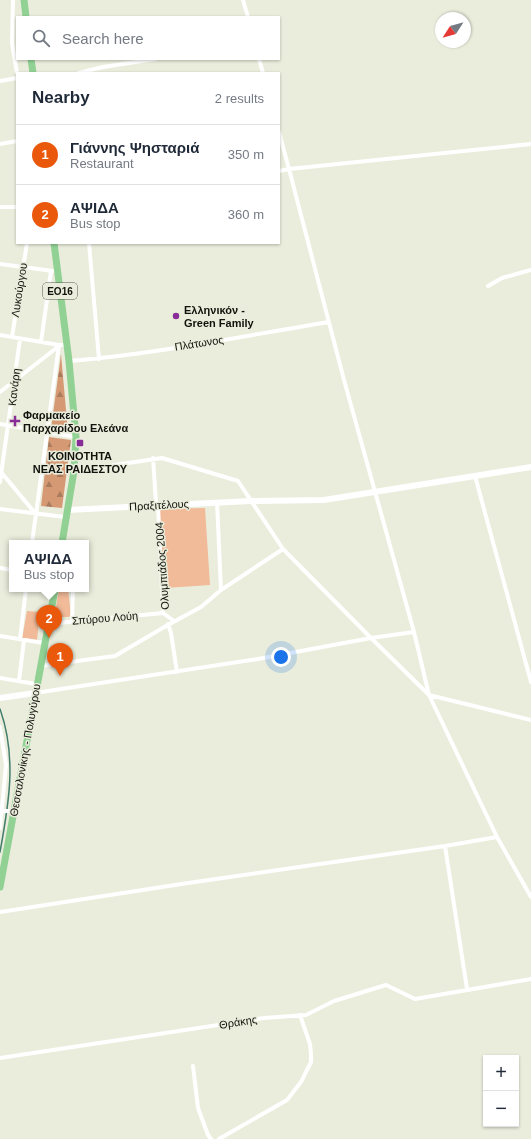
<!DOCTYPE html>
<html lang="en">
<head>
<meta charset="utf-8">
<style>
  :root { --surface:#fff; --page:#f6f6f7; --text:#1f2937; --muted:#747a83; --line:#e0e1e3; --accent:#ea580c }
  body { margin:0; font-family:Helvetica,sans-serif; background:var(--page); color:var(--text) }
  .controls { position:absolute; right:12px; bottom:12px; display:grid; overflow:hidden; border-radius:0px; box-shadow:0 1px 3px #0004 }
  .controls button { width:36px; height:36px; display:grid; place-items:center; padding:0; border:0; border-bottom:1px solid var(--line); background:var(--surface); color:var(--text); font:20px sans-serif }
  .compass { position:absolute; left:435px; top:12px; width:36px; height:36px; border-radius:50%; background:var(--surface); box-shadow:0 1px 3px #0004; rotate:234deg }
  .you { position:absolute; left:281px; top:657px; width:14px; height:14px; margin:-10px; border:3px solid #fff; border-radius:50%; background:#1a73e8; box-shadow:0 0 0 6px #1a73e833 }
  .badge { display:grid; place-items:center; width:26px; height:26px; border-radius:50%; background:var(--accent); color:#fff; font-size:13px; font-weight:700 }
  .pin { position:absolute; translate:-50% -33px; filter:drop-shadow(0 1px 2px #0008) }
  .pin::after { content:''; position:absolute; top:21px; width:14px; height:12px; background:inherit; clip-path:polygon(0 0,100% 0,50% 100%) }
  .popup { position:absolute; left:9px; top:540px; width:80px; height:52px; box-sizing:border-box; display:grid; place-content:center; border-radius:0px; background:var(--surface); filter:drop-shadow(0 1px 3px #0005); font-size:13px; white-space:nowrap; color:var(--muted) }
  .popup b { font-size:15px; color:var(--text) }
  .popup::after { content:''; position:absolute; left:50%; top:100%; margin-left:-8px; border:8px solid transparent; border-top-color:var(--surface) }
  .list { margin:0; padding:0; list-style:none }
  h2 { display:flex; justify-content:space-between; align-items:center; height:52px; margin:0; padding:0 16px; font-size:17px }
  h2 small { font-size:13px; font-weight:400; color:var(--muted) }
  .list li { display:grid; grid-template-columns:26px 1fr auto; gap:12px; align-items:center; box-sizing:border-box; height:60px; padding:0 16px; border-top:1px solid var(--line) }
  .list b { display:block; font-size:15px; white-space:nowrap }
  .list p { margin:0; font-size:13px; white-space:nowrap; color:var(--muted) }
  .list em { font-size:13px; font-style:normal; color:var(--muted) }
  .icon { flex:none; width:22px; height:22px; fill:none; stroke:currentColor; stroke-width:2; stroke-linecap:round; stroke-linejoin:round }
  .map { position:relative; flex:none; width:531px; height:1139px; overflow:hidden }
  .search { position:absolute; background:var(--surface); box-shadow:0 1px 3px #0004; left:16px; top:16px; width:264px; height:44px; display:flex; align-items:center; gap:10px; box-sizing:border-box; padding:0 14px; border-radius:0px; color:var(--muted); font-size:15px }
  .panel { position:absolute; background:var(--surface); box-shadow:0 1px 3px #0004; left:16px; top:72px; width:264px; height:172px; border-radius:0px }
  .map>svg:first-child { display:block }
  .green { fill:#f1ba98 }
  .forest { fill:url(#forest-firs) }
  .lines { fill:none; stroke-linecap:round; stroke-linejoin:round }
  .stream { stroke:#437d6c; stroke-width:1.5 }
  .street { stroke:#fff; stroke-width:4 }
  .secondary { stroke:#fff; stroke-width:6 }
  .primary { stroke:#91d194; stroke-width:7 }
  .poi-dot { fill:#882c97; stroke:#eaeddc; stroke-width:1.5 }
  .labels { text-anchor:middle; stroke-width:3; stroke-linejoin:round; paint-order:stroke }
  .shield { fill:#eaeddc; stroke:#52544a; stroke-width:1 }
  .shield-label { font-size:10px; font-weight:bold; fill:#11120c }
  .street-label { font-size:11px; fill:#11120c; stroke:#eaeddc }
  .poi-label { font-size:11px; font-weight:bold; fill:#11120c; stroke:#eaeddc; text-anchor:start }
</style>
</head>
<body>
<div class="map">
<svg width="531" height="1139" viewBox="0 0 531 1139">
  <defs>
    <pattern id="forest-firs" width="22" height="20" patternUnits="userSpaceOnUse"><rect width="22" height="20" fill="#d59974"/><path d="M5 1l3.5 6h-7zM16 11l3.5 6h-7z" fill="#ab7b5e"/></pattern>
  </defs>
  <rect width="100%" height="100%" fill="#eaeddc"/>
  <!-- green -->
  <path class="green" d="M205,508l5,77 -45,3 -6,-79z
    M59,589h9l3,26 -2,2h-10l-4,-4z
    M27,611l13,1 -3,28 -15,-1z"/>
  <!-- forest -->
  <path class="forest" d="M61,354l7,78 -17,-3z
    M49,437l22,3 -9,68 -21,-2z"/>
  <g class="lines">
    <!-- stream -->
    <path class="stream" d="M0,709c17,48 9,94 0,143"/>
    <!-- street -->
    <path class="street" d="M13,0l-1,43 5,30
      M243,0l5,17
      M259,59l4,14
      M79,73l24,-6 52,-8
      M0,81l17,-3
      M279,132l10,37 242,-25
      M0,144l17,-3
      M0,207h17
      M89,243l10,116
      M0,264l53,7
      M488,286l14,-8 29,-8
      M0,335l59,10h8
      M12,337l15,-94
      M41,342l10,-71
      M69,361c87,-7 174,-25 260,-39
      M0,392l59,-46
      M0,424l76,13
      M153,458l3,45 2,2 5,108 11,8
      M74,471l88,-13 76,23 45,68 88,89 43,-6 -70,-252 -55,-211 -10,2
      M1,472l34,41
      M475,476l56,206
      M0,482l20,-143
      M217,502l4,88
      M0,509l65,8
      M32,543l27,-198
      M0,568l12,2
      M72,622l1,-33
      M48,624l115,-11
      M168,624l3,9 6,39
      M414,632l15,63 102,25
      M0,636l44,7
      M20,639l6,-50
      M40,666l75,-10 51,-30 35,-19 20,-17 62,-41
      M0,678l36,6
      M19,681l5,-41
      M35,693l223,-34 113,-21 58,57 68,142 -52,9
      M0,727l6,38 -6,63
      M0,810l14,2
      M497,837l34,60
      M0,912l188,-29 257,-37 22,143
      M0,1058l264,-40 42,-3 28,-14 52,-16 29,14 116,-20
      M193,1066l5,42 10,27 3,4
      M219,1139l68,-39 14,-18 10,-20v-8l-1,-10 -10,-29"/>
    <!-- secondary -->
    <path class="secondary" d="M67,510l184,-9 73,-1 207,-33
      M0,698l35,-5"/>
    <!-- primary -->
    <path class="primary" d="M24,0l2,17
      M31,59l2,14
      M54,243l15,118 7,76 -2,34 -12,72
      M0,887l55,-298"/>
  </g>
  <!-- markers -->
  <g class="poi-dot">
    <circle cx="176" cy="316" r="4"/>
    <path d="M13 415h4v4h4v4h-4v4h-4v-4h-4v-4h4z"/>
    <rect x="76" y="439" width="8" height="8" rx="2"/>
  </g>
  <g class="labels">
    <!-- shield labels -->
    <rect class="shield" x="43" y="283" width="34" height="16" rx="3"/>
    <g class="shield-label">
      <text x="60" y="295">ΕΟ16</text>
    </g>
    <!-- street labels -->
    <g class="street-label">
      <text transform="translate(19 290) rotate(-81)" y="4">Λυκούργου</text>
      <text transform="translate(199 343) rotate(-9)" y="4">Πλάτωνος</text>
      <text transform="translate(14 387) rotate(-83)" y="4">Κανάρη</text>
      <text transform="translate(159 505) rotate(-3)" y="4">Πραξιτέλους</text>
      <text transform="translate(162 566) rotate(-94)" y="4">Ολυμπιάδος 2004</text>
      <text transform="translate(105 618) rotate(-5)" y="4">Σπύρου Λούη</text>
      <text transform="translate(25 750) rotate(-80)" y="4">Θεσσαλονίκης - Πολυγύρου</text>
      <text transform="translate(238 1022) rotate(-9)" y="4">Θράκης</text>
    </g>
    <!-- poi labels -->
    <g class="poi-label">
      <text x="184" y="314">Ελληνικόν -<tspan x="184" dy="13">Green Family</tspan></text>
      <text x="23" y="419">Φαρμακείο<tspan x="23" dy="13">Παρχαρίδου Ελεάνα</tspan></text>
      <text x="80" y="460" text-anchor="middle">ΚΟΙΝΟΤΗΤΑ<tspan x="80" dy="13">ΝΕΑΣ ΡΑΙΔΕΣΤΟΥ</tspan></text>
    </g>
  </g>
</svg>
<div class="controls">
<button>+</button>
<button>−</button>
</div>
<svg class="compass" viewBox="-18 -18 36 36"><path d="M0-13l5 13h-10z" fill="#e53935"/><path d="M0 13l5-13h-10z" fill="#747a83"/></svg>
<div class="you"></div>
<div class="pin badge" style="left:60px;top:676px">1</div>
<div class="pin badge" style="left:49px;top:638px">2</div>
<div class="popup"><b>ΑΨΙΔΑ</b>Bus stop</div>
<div class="search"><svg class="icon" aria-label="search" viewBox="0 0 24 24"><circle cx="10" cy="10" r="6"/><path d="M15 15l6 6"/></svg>Search here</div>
<section class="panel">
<h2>Nearby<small>2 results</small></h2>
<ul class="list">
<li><span class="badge">1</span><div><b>Γιάννης Ψησταριά</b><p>Restaurant</p></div><em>350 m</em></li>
<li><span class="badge">2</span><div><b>ΑΨΙΔΑ</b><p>Bus stop</p></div><em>360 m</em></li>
</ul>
</section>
</div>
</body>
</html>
